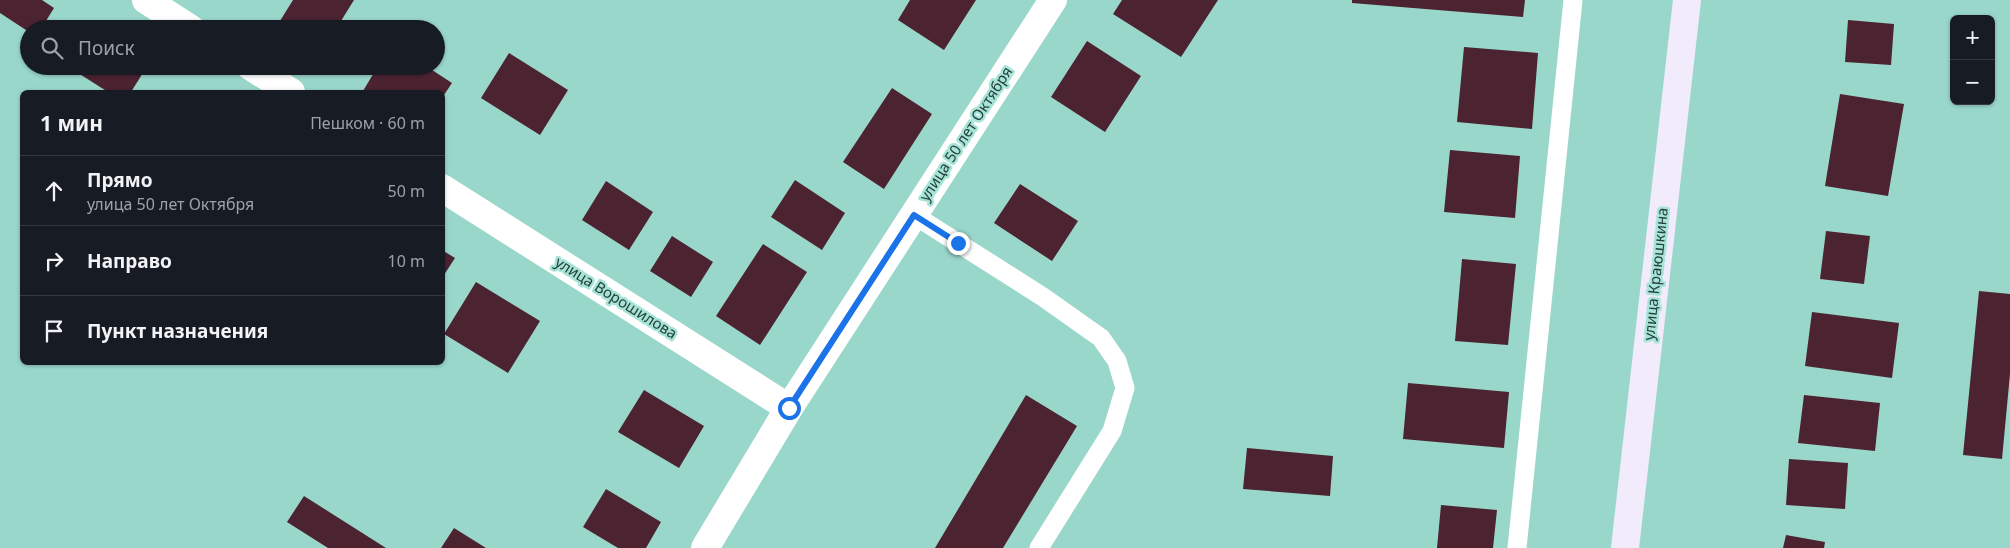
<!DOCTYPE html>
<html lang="ru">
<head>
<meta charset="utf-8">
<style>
  :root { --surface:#171b24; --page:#20242c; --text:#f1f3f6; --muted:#9ea1a6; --line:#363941 }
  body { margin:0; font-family:"Noto Sans",sans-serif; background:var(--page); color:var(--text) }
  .controls { position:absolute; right:15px; top:15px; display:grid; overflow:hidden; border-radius:8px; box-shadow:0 1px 4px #0004 }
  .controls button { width:45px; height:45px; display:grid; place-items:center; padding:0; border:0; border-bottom:1px solid var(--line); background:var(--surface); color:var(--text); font:25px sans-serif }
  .stop { position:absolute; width:15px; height:15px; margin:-11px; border:4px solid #1a73e8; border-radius:50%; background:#fff }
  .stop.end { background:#1a73e8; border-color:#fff; box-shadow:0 1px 5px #0008 }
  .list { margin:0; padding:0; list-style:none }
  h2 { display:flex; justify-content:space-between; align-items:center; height:65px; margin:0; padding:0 20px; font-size:21px }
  h2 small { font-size:16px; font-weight:400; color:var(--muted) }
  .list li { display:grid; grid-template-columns:32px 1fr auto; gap:15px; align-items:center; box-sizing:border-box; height:70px; padding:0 20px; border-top:1px solid var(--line) }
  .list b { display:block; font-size:19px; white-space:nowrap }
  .list p { margin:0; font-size:16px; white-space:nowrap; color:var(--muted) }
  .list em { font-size:16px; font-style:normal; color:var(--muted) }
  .icon { flex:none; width:28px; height:28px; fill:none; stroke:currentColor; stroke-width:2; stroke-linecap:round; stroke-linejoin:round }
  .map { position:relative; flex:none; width:2010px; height:548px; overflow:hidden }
  .search { position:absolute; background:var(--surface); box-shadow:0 1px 4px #0004; left:20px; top:20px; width:425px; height:55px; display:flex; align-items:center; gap:12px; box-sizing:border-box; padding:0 18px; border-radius:28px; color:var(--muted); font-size:19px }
  .panel { position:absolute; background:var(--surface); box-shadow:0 1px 4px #0004; left:20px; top:90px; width:425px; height:275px; border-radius:8px }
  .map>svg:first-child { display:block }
  .building { fill:#4c2330 }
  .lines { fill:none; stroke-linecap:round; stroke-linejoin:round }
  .lane { stroke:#fff; stroke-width:19 }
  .street { stroke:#fff; stroke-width:28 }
  .secondary { stroke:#f1ebfc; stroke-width:28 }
  .route { stroke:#1a73e8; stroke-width:6 }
  .labels { text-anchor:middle; stroke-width:5; stroke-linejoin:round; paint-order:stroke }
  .street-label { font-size:15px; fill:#27403c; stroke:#a7e4d8 }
</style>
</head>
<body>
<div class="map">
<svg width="2010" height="548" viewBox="0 0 2010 548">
  <rect width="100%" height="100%" fill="#9ad7cb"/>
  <!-- building -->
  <path class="building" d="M0,0h42l12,8 -13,21h-12v3l-29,-19z
    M293,0h61l-18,29h-61z
    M910,0h66l-32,50 -46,-30z
    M1122,0h96l-37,57 -68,-43z
    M1352,0h173l-2,17 -171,-14z
    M1848,20l46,4 -3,41 -46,-3z
    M1087,41l54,35 -36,56 -54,-35z
    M1464,47l74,6 -6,76 -75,-7z
    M509,53l59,37 -28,45 -59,-37z
    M67,66h77l2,2 -15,24h-23z
    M378,66h48l26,17 -10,15v-6h-77l-2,-1z
    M892,88l40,26 -48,75 -41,-27z
    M1840,94l64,10 -16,92 -63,-10z
    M1450,150l70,6 -5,62 -71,-6z
    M795,180l50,33 -23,37 -51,-33z
    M606,181l47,31 -24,38 -47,-30z
    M1020,184l58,37 -26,40 -58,-38z
    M1826,231l44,5 -6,48 -44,-5z
    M672,236l41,26 -22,35 -41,-26z
    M763,244l44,28 -47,73 -44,-29z
    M442,250l13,8 -13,20z
    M1462,259l54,5 -8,81 -53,-4z
    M476,282l64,39 -32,52 -64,-39z
    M1979,291l31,3v80l-8,85 -39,-4z
    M1812,312l87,11 -7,55 -87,-12z
    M1408,383l101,9 -5,56 -101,-9z
    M644,390l60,36 -25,42 -61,-36z
    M1026,395l51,31 -74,122h-68z
    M1804,395l76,8 -5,48 -77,-8z
    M1247,448l86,8 -3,40 -87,-7z
    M1789,459l59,4 -3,46 -59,-4z
    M606,489l55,33 -15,26h-28l-35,-21z
    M304,496l82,52h-58l-41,-26z
    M1441,505l56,5 -4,38h-56z
    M454,528l32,20h-45z
    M1786,535l39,7 -1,6h-41z"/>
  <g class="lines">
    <!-- lane -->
    <path class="lane" d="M914,215l129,82 58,41 16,23 8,27 -13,43 -73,117
      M1517,548l56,-548"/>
    <!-- street -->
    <path class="street" d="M146,0l45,29
      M250,66l41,26
      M442,188l347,220
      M705,548l84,-140 264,-408"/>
    <!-- secondary -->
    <path class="secondary" d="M1625,548l62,-548"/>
  </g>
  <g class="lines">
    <!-- route -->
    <path class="route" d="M789,408l125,-193 44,28"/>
  </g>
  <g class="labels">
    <!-- street labels -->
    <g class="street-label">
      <text transform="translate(966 134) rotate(-57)" y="5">улица 50 лет Октября</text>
      <text transform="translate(1656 274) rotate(-84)" y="5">улица Краюшкина</text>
      <text transform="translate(616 298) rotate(32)" y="5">улица Ворошилова</text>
    </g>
  </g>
</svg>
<div class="controls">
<button>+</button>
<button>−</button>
</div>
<div class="stop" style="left:789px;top:408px"></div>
<div class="stop end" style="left:958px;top:243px"></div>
<div class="search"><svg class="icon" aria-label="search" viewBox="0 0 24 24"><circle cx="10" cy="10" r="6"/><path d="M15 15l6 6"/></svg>Поиск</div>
<section class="panel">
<h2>1 мин<small>Пешком · 60 m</small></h2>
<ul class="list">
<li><svg class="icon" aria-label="ahead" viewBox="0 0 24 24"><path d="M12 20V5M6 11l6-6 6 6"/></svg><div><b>Прямо</b><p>улица 50 лет Октября</p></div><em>50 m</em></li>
<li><svg class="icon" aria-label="right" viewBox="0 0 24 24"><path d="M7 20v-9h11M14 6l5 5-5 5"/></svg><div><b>Направо</b></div><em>10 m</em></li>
<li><svg class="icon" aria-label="arrive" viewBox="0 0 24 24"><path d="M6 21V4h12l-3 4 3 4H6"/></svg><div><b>Пункт назначения</b></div></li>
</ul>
</section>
</div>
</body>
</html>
